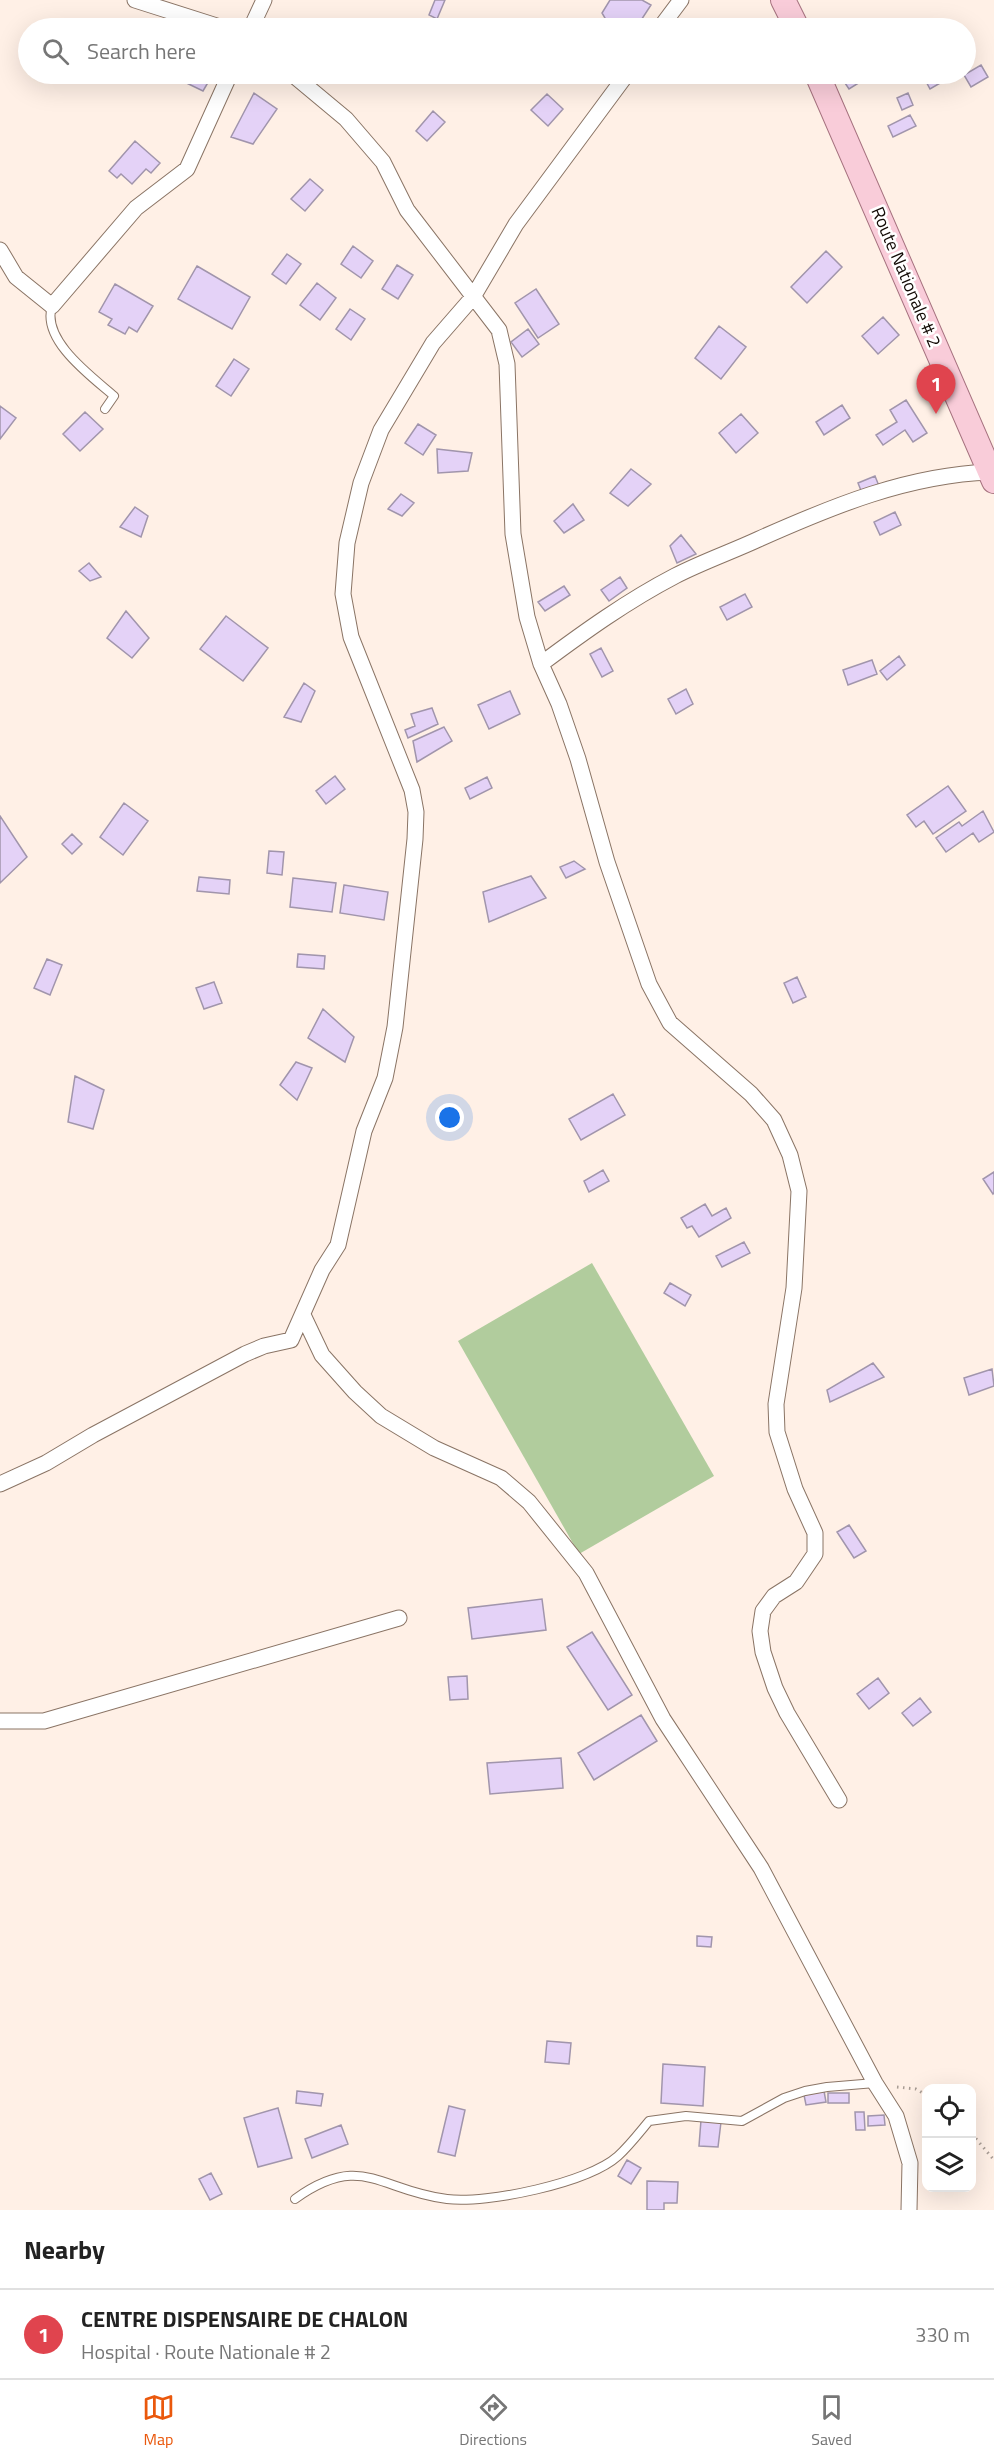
<!DOCTYPE html>
<html lang="en">
<head>
<meta charset="utf-8">
<style>
  :root { --surface:#fff; --page:#f6f6f6; --text:#222; --muted:#767676; --line:#e0e0e0; --accent:#ea580c }
  body { margin:0; font-family:"Titillium Web",sans-serif; background:var(--page); color:var(--text) }
  .controls { position:absolute; right:18px; bottom:18px; display:grid; overflow:hidden; border-radius:12px; box-shadow:0 6px 24px #0002 }
  .controls button { width:54px; height:54px; display:grid; place-items:center; padding:0; border:0; border-bottom:2px solid var(--line); background:var(--surface); color:var(--text); font:30px sans-serif }
  .you { position:absolute; left:450px; top:1118px; width:21px; height:21px; margin:-15px; border:4px solid #fff; border-radius:50%; background:#1a73e8; box-shadow:0 0 0 9px #1a73e833 }
  .badge { display:grid; place-items:center; width:39px; height:39px; border-radius:50%; background:var(--accent); color:#fff; font-size:20px; font-weight:700 }
  .pin { position:absolute; translate:-50% -50px; filter:drop-shadow(0 2px 3px #0008) }
  .pin::after { content:''; position:absolute; top:32px; width:21px; height:18px; background:inherit; clip-path:polygon(0 0,100% 0,50% 100%) }
  .list { margin:0; padding:0; list-style:none }
  h2 { display:flex; justify-content:space-between; align-items:center; height:78px; margin:0; padding:0 24px; font-size:26px }
  h2 small { font-size:20px; font-weight:400; color:var(--muted) }
  .list li { display:grid; grid-template-columns:39px 1fr auto; gap:18px; align-items:center; box-sizing:border-box; height:90px; padding:0 24px; border-top:2px solid var(--line) }
  .list b { display:block; font-size:22px; white-space:nowrap }
  .list p { margin:0; font-size:20px; white-space:nowrap; color:var(--muted) }
  .list em { font-size:20px; font-style:normal; color:var(--muted) }
  .icon { flex:none; width:33px; height:33px; fill:none; stroke:currentColor; stroke-width:2; stroke-linecap:round; stroke-linejoin:round }
  .map { position:relative; flex:none; width:994px; height:2210px; overflow:hidden }
  .search { position:absolute; background:var(--surface); box-shadow:0 6px 24px #0002; left:18px; right:18px; top:18px; height:66px; display:flex; align-items:center; gap:15px; box-sizing:border-box; padding:0 21px; border-radius:33px; color:var(--muted); font-size:22px }
  .sheet { height:168px; background:var(--surface) }
  nav { display:flex; justify-content:space-around; align-items:center; box-sizing:border-box; height:84px; border-top:2px solid var(--line); background:var(--surface); font-size:16px; color:var(--muted) }
  nav a { display:grid; justify-items:center; gap:3px }
  nav .on { color:var(--accent) }
  .map>svg:first-child { display:block }
  .green { fill:#b1cc9d }
  .building { fill:#e4d2f7; stroke:#a195ac; stroke-width:1.5 }
  .lines { fill:none; stroke-linecap:round; stroke-linejoin:round }
  .lane-casing { stroke:#8a7465; stroke-width:10 }
  .street-casing { stroke:#8a7465; stroke-width:17 }
  .primary-casing { stroke:#a6727f; stroke-width:26 }
  .path { stroke:#a89c94; stroke-width:3; stroke-dasharray:1.5 4.5; stroke-linecap:butt }
  .lane { stroke:#fff; stroke-width:8 }
  .street { stroke:#fff; stroke-width:15 }
  .primary { stroke:#f9ccd9; stroke-width:24 }
  .labels { text-anchor:middle; stroke-width:5; stroke-linejoin:round; paint-order:stroke }
  .street-label { font-size:18px; fill:#120a05; stroke:#fff }
</style>
</head>
<body>
<div class="map">
<svg width="994" height="2210" viewBox="0 0 994 2210">
  <rect width="100%" height="100%" fill="#fff0e6"/>
  <!-- green -->
  <path class="green" d="M592,1263l122,213 -135,78 -121,-213z"/>
  <!-- building -->
  <path class="building" d="M435,0h10l-8,19 -8,-4z
    M610,0h32l9,5 -15,23h-28l-7,-4 4,-6 -3,-5z
    M854,22l2,6h-19z
    M981,65l7,12 -17,10 -7,-12z
    M168,74h45l-10,17z
    M604,74h14l-5,7z
    M839,74h23l3,5 -16,10z
    M922,74h15l5,8 -12,7z
    M254,93l23,16 -24,35 -22,-7z
    M908,93l5,12 -11,5 -5,-12z
    M547,94l16,15 -15,17 -17,-16z
    M433,111l12,11 -18,19 -11,-10z
    M910,115l6,11 -23,11 -5,-11z
    M135,141l25,22 -9,10 -5,-4 -14,15 -11,-10 -4,4 -8,-7z
    M310,179l13,11 -18,21 -14,-12z
    M353,246l20,15 -12,17 -20,-14z
    M826,251l16,16 -35,36 -16,-16z
    M287,254l14,10 -15,20 -14,-10z
    M397,265l16,10 -15,24 -16,-10z
    M197,266l53,31 -18,32 -54,-30z
    M317,283l19,15 -16,22 -20,-15z
    M115,284l38,22 -16,26 -8,-5 -4,7 -17,-9 4,-6 -13,-7z
    M536,289l23,35 -21,14 -23,-35z
    M350,309l15,10 -14,21 -15,-11z
    M883,317l16,18 -21,19 -16,-18z
    M719,326l27,21 -25,32 -26,-21z
    M528,329l11,15 -17,13 -11,-15z
    M234,359l15,10 -18,27 -15,-10z
    M906,400l21,33 -14,9 -8,-12 -22,15 -7,-10 21,-13 -7,-12z
    M842,405l8,13 -26,17 -8,-13z
    M0,406l16,12 -16,21z
    M85,412l18,17 -23,22 -17,-17z
    M741,414l17,19 -22,20 -17,-20z
    M418,424l18,11 -13,20 -18,-12z
    M437,449l35,4 -4,18 -30,2z
    M631,469l20,15 -23,22 -18,-13z
    M875,476l4,10 -17,7 -4,-10z
    M401,494l13,9 -12,13 -14,-7z
    M573,504l11,16 -20,13 -10,-12z
    M135,507l13,9 -7,21 -21,-10z
    M895,512l6,13 -21,10 -6,-13z
    M681,535l15,19 -19,9 -7,-17z
    M89,563l12,14 -11,4 -11,-10z
    M620,577l7,11 -18,13 -8,-11z
    M564,586l6,9 -25,16 -7,-9z
    M745,594l7,13 -25,13 -7,-13z
    M126,611l23,27 -17,20 -25,-20z
    M226,616l42,32 -25,33 -43,-32z
    M601,648l12,23 -11,6 -12,-23z
    M899,656l6,9 -18,15 -7,-9z
    M872,660l5,14 -29,11 -5,-15z
    M304,683l11,8 -14,31 -17,-5z
    M686,689l7,15 -17,10 -8,-15z
    M510,691l10,23 -31,15 -11,-24z
    M432,708l6,16 -30,14 -3,-8 10,-4 -4,-12z
    M444,727l8,14 -35,21 -4,-21z
    M335,776l10,13 -19,15 -10,-13z
    M487,777l5,11 -22,11 -5,-11z
    M948,786l18,25 -33,23 -9,-13 -8,6 -9,-12z
    M124,803l24,18 -25,34 -23,-18z
    M983,811l11,21 -15,10 -6,-9 -27,19 -10,-14 23,-16 3,4z
    M0,816l27,41 -27,26z
    M72,834l10,10 -10,10 -10,-10z
    M269,851l15,1 -2,23 -15,-2z
    M574,861l11,8 -19,9 -6,-11z
    M531,876l15,22 -57,24 -6,-30z
    M199,877l31,3 -1,14 -32,-3z
    M293,878l43,5 -4,29 -42,-5z
    M344,885l44,7 -4,28 -44,-7z
    M298,954l27,2 -1,13 -27,-2z
    M47,959l15,6 -12,30 -16,-7z
    M797,977l9,20 -13,6 -9,-20z
    M214,982l8,21 -18,6 -8,-21z
    M323,1009l31,28 -9,25 -37,-24z
    M296,1062l16,6 -15,32 -17,-15z
    M75,1076l29,14 -11,39 -25,-7z
    M613,1094l12,21 -44,25 -12,-21z
    M603,1170l6,11 -20,11 -5,-11z
    M994,1172v21l-1,1 -10,-15z
    M705,1204l7,12 14,-8 5,10 -32,19 -7,-11 -5,2 -6,-10z
    M744,1242l6,11 -28,14 -6,-11z
    M670,1283l21,12 -6,11 -21,-13z
    M873,1363l11,14 -54,25 -3,-12z
    M992,1369l2,17 -25,9 -5,-17z
    M849,1525l17,26 -12,7 -17,-26z
    M542,1599l4,31 -74,9 -4,-31z
    M592,1632l40,63 -24,15 -41,-63z
    M467,1676l1,23 -18,1 -2,-23z
    M878,1678l11,15 -20,16 -12,-15z
    M920,1698l11,14 -18,14 -11,-13z
    M641,1715l16,26 -63,39 -16,-27z
    M561,1758l2,30 -73,6 -3,-31z
    M697,1936l15,1 -1,10 -14,-1z
    M547,2041l24,2 -2,21 -24,-2z
    M663,2064l42,3 -2,39 -42,-3z
    M297,2091l26,3 -2,12 -25,-3z
    M824,2091l2,11 -20,3 -2,-10z
    M828,2093h21v10h-21z
    M449,2106l16,4 -10,46 -17,-4z
    M278,2108l14,50 -34,9 -14,-49z
    M855,2112h9l1,18h-9z
    M884,2115l1,10 -17,1v-10z
    M701,2120l20,2 -3,25 -19,-1z
    M341,2125l7,19 -36,14 -7,-19z
    M627,2160l14,8 -10,16 -13,-8z
    M211,2173l11,21 -12,6 -11,-21z
    M647,2181l31,1 -1,21h-13v7h-17z"/>
  <g class="lines">
    <!-- lane casing -->
    <g class="lane-casing">
      <path id="lane" d="M52,306c-11,34 39,70 62,90l-9,13
        M295,2199c67,-48 85,-8 152,0 40,5 141,-16 171,-43 11,-10 21,-23 31,-35l37,-5 56,5 42,-23 21,-7 22,-4 48,-4"/>
    </g>
    <!-- street casing -->
    <g class="street-casing">
      <path id="street" d="M135,0l88,28
        M251,28l13,-28
        M660,28l21,-28
        M292,74l54,45 37,43 24,48 92,120 8,34 6,170 14,83 14,47 18,40 19,55 29,103 42,122 21,39 81,71 23,26 16,35 9,36 -5,97 -18,116 1,28 18,57 20,44v21l-19,28 -22,14 -11,15 -3,20 3,21 12,36 12,25 52,87
        M0,250l16,27 36,29 84,-98 51,-39 43,-95
        M541,664c43,-32 86,-63 134,-88 27,-14 56,-24 84,-37 74,-33 149,-64 231,-67
        M303,1315l19,40 33,37 26,24 53,32 67,30 28,24 57,71 77,146 98,149 114,215 21,33 14,47 -1,47
        M0,1484l46,-21 47,-28 152,-81 19,-8 27,-6 31,-70 16,-25 26,-114 21,-53 10,-51 20,-188 1,-27 -4,-22 -61,-153 -8,-43 4,-51 14,-60 20,-53 52,-87 40,-46 43,-73 111,-150
        M0,1721h44l355,-103"/>
    </g>
    <!-- primary casing -->
    <g class="primary-casing">
      <path id="primary" d="M783,0l14,28
        M817,74l177,407"/>
    </g>
    <!-- path -->
    <path class="path" d="M897,2087l19,2 10,6
      M972,2134l22,26"/>
    <!-- lane -->
    <use href="#lane" class="lane"/>
    <!-- street -->
    <use href="#street" class="street"/>
    <!-- primary -->
    <use href="#primary" class="primary"/>
  </g>
  <g class="labels">
    <!-- street labels -->
    <g class="street-label">
      <text transform="translate(906 277) rotate(67)" y="6">Route Nationale # 2</text>
    </g>
  </g>
</svg>
<div class="controls">
<button><svg class="icon" aria-label="locate" viewBox="0 0 24 24"><circle cx="12" cy="12" r="6"/><path d="M12 2v4M12 18v4M2 12h4M18 12h4"/></svg></button>
<button><svg class="icon" aria-label="layers" viewBox="0 0 24 24"><path d="M12 4l9 5-9 5-9-5zM3 14l9 5 9-5"/></svg></button>
</div>
<div class="you"></div>
<div class="pin badge" style="left:936px;top:414px;background:#e0444e">1</div>
<div class="search"><svg class="icon" aria-label="search" viewBox="0 0 24 24"><circle cx="10" cy="10" r="6"/><path d="M15 15l6 6"/></svg>Search here</div>
</div>
<section class="sheet">
<h2>Nearby<small></small></h2>
<ul class="list">
<li><span class="badge" style="background:#e0444e">1</span><div><b>CENTRE DISPENSAIRE DE CHALON</b><p>Hospital · Route Nationale # 2</p></div><em>330 m</em></li>
</ul>
</section>
<nav>
<a class="on"><svg class="icon" aria-label="map" viewBox="0 0 24 24"><path d="M3 6l6-2 6 2 6-2v14l-6 2-6-2-6 2zM9 4v14M15 6v14"/></svg>Map</a>
<a><svg class="icon" aria-label="directions" viewBox="0 0 24 24"><path d="M12 3l9 9-9 9-9-9zM9 14v-3h6M13 9l2 2-2 2"/></svg>Directions</a>
<a><svg class="icon" aria-label="saved" viewBox="0 0 24 24"><path d="M7 4h10v16l-5-4-5 4z"/></svg>Saved</a>
</nav>
</body>
</html>
